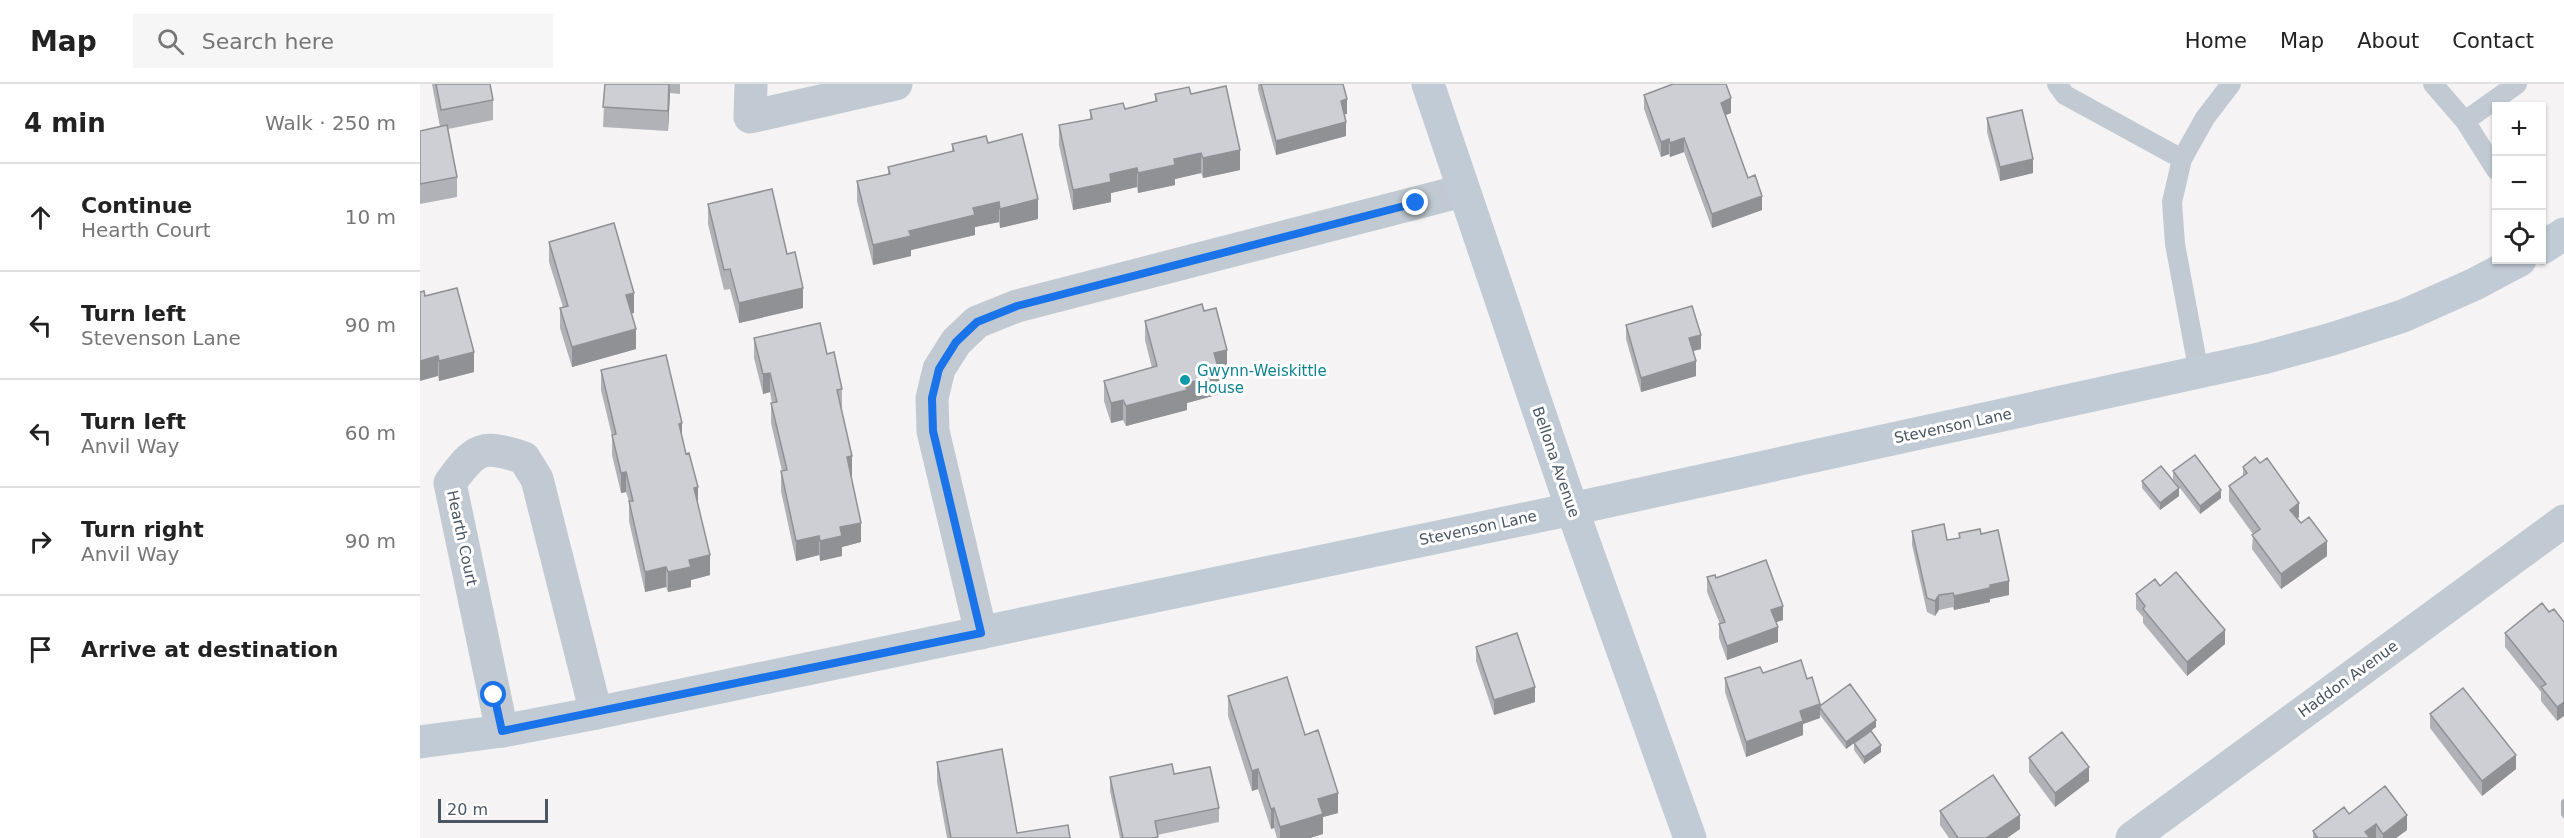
<!DOCTYPE html>
<html lang="en">
<head>
<meta charset="utf-8">
<style>
  :root { --surface:#fff; --page:#f6f6f6; --text:#222; --muted:#767676; --line:#e0e0e0 }
  body { margin:0; font-family:"DejaVu Sans",sans-serif; background:var(--page); color:var(--text) }
  .controls { position:absolute; right:18px; top:18px; display:grid; overflow:hidden; border-radius:0px; box-shadow:0 2px 4px #0004 }
  .controls button { width:54px; height:54px; display:grid; place-items:center; padding:0; border:0; border-bottom:2px solid var(--line); background:var(--surface); color:var(--text); font:30px sans-serif }
  .scale { position:absolute; left:18px; bottom:15px; width:110px; box-sizing:border-box; padding-left:6px; border:3px solid #4a5661; border-top:0; font-size:16px; line-height:21px; white-space:nowrap; color:#4a5661; -webkit-text-stroke:4px #fff; paint-order:stroke }
  .stop { position:absolute; width:18px; height:18px; margin:-14px; border:4px solid #1a73e8; border-radius:50%; background:#fff }
  .stop.end { background:#1a73e8; border-color:#fff; box-shadow:0 2px 6px #0008 }
  .list { margin:0; padding:0; list-style:none }
  h2 { display:flex; justify-content:space-between; align-items:center; height:78px; margin:0; padding:0 24px; font-size:26px }
  h2 small { font-size:20px; font-weight:400; color:var(--muted) }
  .list li { display:grid; grid-template-columns:39px 1fr auto; gap:18px; align-items:center; box-sizing:border-box; height:108px; padding:0 24px; border-top:2px solid var(--line) }
  .list b { display:block; font-size:22px; white-space:nowrap }
  .list p { margin:0; font-size:20px; white-space:nowrap; color:var(--muted) }
  .list em { font-size:20px; font-style:normal; color:var(--muted) }
  .icon { flex:none; width:33px; height:33px; fill:none; stroke:currentColor; stroke-width:2; stroke-linecap:round; stroke-linejoin:round }
  .map { position:relative; flex:none; width:2144px; height:754px; overflow:hidden }
  header { display:flex; align-items:center; gap:36px; box-sizing:border-box; height:84px; padding:0 30px; background:var(--surface); border-bottom:2px solid var(--line) }
  header strong { font-size:28px }
  nav { display:flex; gap:33px; margin-inline-start:auto; font-size:21px }
  .search { width:420px; height:54px; background:var(--page); display:flex; align-items:center; gap:15px; box-sizing:border-box; padding:0 21px; border-radius:0px; color:var(--muted); font-size:22px }
  main { display:flex }
  aside { flex:1; background:var(--surface) }
  .map>svg:first-child { display:block }
  .lines { fill:none; stroke-linecap:round; stroke-linejoin:round }
  .lane { stroke:#c1cad2; stroke-width:20 }
  .street { stroke:#c1cad2; stroke-width:33 }
  .secondary { stroke:#c1cbd6; stroke-width:33 }
  .wall { fill:#b0b2b7 }
  .shaded-wall { fill:#909195 }
  .building { fill:#cdcfd5; stroke:#909195; stroke-width:1.5 }
  .route { stroke:#1a73e8; stroke-width:8 }
  .culture-dot { fill:#0f9aa8; stroke:#fff; stroke-width:2 }
  .labels { text-anchor:middle; stroke-width:6; stroke-linejoin:round; paint-order:stroke }
  .culture-label { font-size:15px; fill:#0d838f; stroke:#fff; text-anchor:start }
  .street-label { font-size:15px; fill:#4a5661; stroke:#fff }
</style>
</head>
<body>
<header>
<strong>Map</strong>
<div class="search"><svg class="icon" aria-label="search" viewBox="0 0 24 24"><circle cx="10" cy="10" r="6"/><path d="M15 15l6 6"/></svg>Search here</div>
<nav><a>Home</a><a>Map</a><a>About</a><a>Contact</a></nav>
</header>
<main>
<aside>
<h2>4 min<small>Walk · 250 m</small></h2>
<ul class="list">
<li><svg class="icon" aria-label="ahead" viewBox="0 0 24 24"><path d="M12 20V5M6 11l6-6 6 6"/></svg><div><b>Continue</b><p>Hearth Court</p></div><em>10 m</em></li>
<li><svg class="icon" aria-label="left" viewBox="0 0 24 24"><path d="M17 20v-9H6M10 6l-5 5 5 5"/></svg><div><b>Turn left</b><p>Stevenson Lane</p></div><em>90 m</em></li>
<li><svg class="icon" aria-label="left" viewBox="0 0 24 24"><path d="M17 20v-9H6M10 6l-5 5 5 5"/></svg><div><b>Turn left</b><p>Anvil Way</p></div><em>60 m</em></li>
<li><svg class="icon" aria-label="right" viewBox="0 0 24 24"><path d="M7 20v-9h11M14 6l5 5-5 5"/></svg><div><b>Turn right</b><p>Anvil Way</p></div><em>90 m</em></li>
<li><svg class="icon" aria-label="arrive" viewBox="0 0 24 24"><path d="M6 21V4h12l-3 4 3 4H6"/></svg><div><b>Arrive at destination</b></div></li>
</ul>
</aside>
<div class="map">
<svg width="2144" height="754" viewBox="0 0 2144 754">
  <rect width="100%" height="100%" fill="#f5f3f3"/>
  <g class="lines">
    <!-- lane -->
    <path class="lane" d="M1637,0l8,11 117,64
      M2013,0l32,37 31,49
      M2045,37l52,-37
      M1779,289l-24,-129 -3,-42 10,-43 23,-41 26,-34"/>
    <!-- street -->
    <path class="street" d="M331,0l-1,33 146,-33
      M561,549l-48,-202 -1,-33 7,-29 17,-27 21,-20 40,-16 445,-115
      M82,647l-52,-248c26,-36 32,-39 74,-25l13,21 59,234
      M1712,754l432,-317"/>
    <!-- secondary -->
    <path class="secondary" d="M1008,0l144,425 118,329
      M2122,164l22,-14
      M0,658l82,-11 94,-18 976,-204 691,-151 69,-19 71,-23 72,-32 45,-24"/>
  </g>
  <!-- wall -->
  <path class="wall" d="M12,0h58l3,16v20l-45,9 9,48v20l-37,7v-73l20,-4z
    M185,0h75v10l-10,-1 -2,38 -65,-4z
    M838,0h85l4,30h-2l1,22 -70,19 -18,-65z
    M735,10h36l49,76 -37,8 -2,-5 -26,6v6l-37,8 -1,-6 -26,6v9l-38,8 -14,-65v-20l31,-6v-9l35,-1 30,-7z
    M1224,11l87,18 -6,2 23,63 14,32 -50,18 -28,-76 -14,5 -1,-3 -8,3 -17,-48z
    M1567,34l46,55 -33,8 -13,-49z
    M568,59l50,76 -38,9 -1,-6 -24,5v8l-64,15v6l-38,9 -16,-64v-20l31,-7v-7l64,-16v-7z
    M288,120l79,50 16,54 -64,15 -9,-34 -6,1 -16,-66z
    M129,158l85,71h-3l5,36 -64,18 -12,-39v-20l3,-1 -14,-45z
    M5,212l49,76 -35,9z
    M784,227l23,59 -8,2 1,22 -33,9v7l-61,16 -3,-6 -12,3 -7,-22v-20l48,-13 -7,-28v-19z
    M1206,241l75,24 -8,2 3,25 -55,16 -15,-53z
    M334,254l73,16 15,35v20h-1l11,67h-1l10,66 -19,5v9l-22,5 -1,-6 -23,6 -15,-70v-20h1l-11,-48v-20h1l-2,-11 -7,2 -9,-36z
    M181,286l81,67 16,66 12,72 -19,5v7l-23,5 -2,-5 -21,5 -16,-71v-20l-3,-9 -5,1 -9,-38v-19l-11,-46z
    M1823,383l56,50 -2,2 30,37 -46,33 -29,-40 1,-15 -24,-33v-15l14,-10z
    M1753,387l48,27 -21,16 -27,-35z
    M1722,397l37,15 -19,14 -18,-22z
    M1492,447l35,9 12,-2v-5l22,1 28,61 -19,4v3l-36,8 -1,-3 -14,3 -4,6 -8,-4 -15,-67z
    M1287,493l9,1 67,42 -7,2 2,20 -51,18 -8,-22v-14h1l-13,-32z
    M1740,502l65,58 -38,32 -44,-53v-6l-7,-8v-15z
    M2129,528l15,10 -7,99 -16,-20v-9l-36,-45v-14z
    M1056,563l59,55 -41,13 -18,-54z
    M1343,589l44,6 13,27 56,21 -5,4 10,21 -17,12 -10,-14v-7l-8,6 -26,-34v3l-17,6v11l-57,22 -21,-65v-14z
    M808,612l77,39 33,78 -15,4v17l-13,4h-33l-3,-10 -3,1 -13,-40 -6,2 -24,-75z
    M2010,630l86,55 -34,27 -52,-68z
    M1609,674l60,23 -34,26 -26,-35z
    M517,678l80,71 -70,5 -10,-56z
    M754,690l45,34v14l-62,13 1,3h-38l-10,-47v-14z
    M2144,714v21l-3,-4v-14z
    M1520,727l80,18 -13,9h-58l-9,-13z
    M1929,730l58,16 -11,8h-83v-7z"/>
  <!-- shaded-wall -->
  <path class="shaded-wall" d="M249,0l1,9 -2,38v-20z
    M1311,14v15l-10,4v-14z
    M927,15v15l-6,1v-14z
    M926,38v14l-70,19v-14z
    M1264,54v14l-14,5v-14z
    M1249,55v15l-8,3v-15z
    M820,66v20l-37,8v-20z
    M781,69v20l-26,6v6l-37,8v-20l36,-14z
    M1613,75v14l-33,8v-14z
    M717,84v19l-26,6v9l-38,8v-20l37,-16z
    M1342,112v14l-50,18v-14z
    M618,115v20l-38,9v-19z
    M579,118v20l-24,5v8l-64,15v6l-38,9v-20l100,-37z
    M383,204v20l-64,15v-20z
    M214,209v20l-8,2v-20z
    M216,245v20l-64,18v-20z
    M1281,251v14l-12,3v-14z
    M807,266v20l-13,3v-20z
    M54,268v20l-35,9v-20z
    M18,272v20l-18,5v-20z
    M1276,277v15l-55,16v-14z
    M350,289v19l-7,2v-20z
    M800,290v20l-33,9v7l-61,16v-20l59,-22z
    M703,316v20l-12,3v-20z
    M262,339v20l-3,-19z
    M432,372v20l-5,1v-20z
    M206,388v20l-5,1v-20z
    M278,403v20l-4,-19z
    M1759,404v8l-19,14v-7z
    M1801,406v8l-21,16v-8z
    M1879,419v14l-9,7v-14z
    M441,439v19l-19,5v9l-22,5v-20l20,-14z
    M399,452v19l-23,6v-20z
    M1907,457v15l-46,33v-15z
    M290,471v20l-19,5v7l-23,5v-20l21,-12z
    M246,483v20l-21,5v-20z
    M1589,497v14l-19,4v3l-36,8v-14l36,-11z
    M1519,511v15l-4,6v-15z
    M1363,522v14l-12,4v-14z
    M1358,543v15l-51,18v-14z
    M1805,546v14l-38,32v-14z
    M1115,603v15l-41,13v-15z
    M2144,618v14l-7,5v-14z
    M1400,620v14l-17,6v11l-57,22v-15l54,-31z
    M1456,636v7l-30,22v-7z
    M1461,661v7l-17,12v-7z
    M2096,671v14l-34,27v-15z
    M1669,683v14l-34,26v-14z
    M838,685v20l-6,2v-20z
    M918,709v20l-15,4v17l-13,4h-30v-11l38,-28z
    M854,724v20l-3,1v-20z
    M1600,731v14l-13,9h-21z
    M1987,731v15l-11,8h-13v-4z
    M1956,740v14h-11v-6z"/>
  <!-- building -->
  <path class="building" d="M16,0h54l3,16 -52,10z
    M185,0h64l-1,27 -65,-4z
    M841,0h82l4,15 -6,2 5,21 -70,19z
    M1253,0h53l5,14 -10,5 27,75 7,-3 7,21 -50,18 -28,-76 -14,5 -1,-4 -8,3 -17,-47z
    M806,2l14,64 -37,8 -2,-5 -27,6 1,6 -37,8 -1,-5 -27,6 1,8 -38,8 -14,-65 33,-6 -2,-9 33,-7 2,6 32,-8 -2,-7 34,-7 2,7z
    M1602,26l11,49 -33,8 -13,-49z
    M27,41l10,52 -37,7v-53z
    M602,50l16,65 -38,10 -1,-7 -26,6 2,7 -66,16 2,5 -38,9 -16,-64 33,-7 -2,-7 66,-16 -2,-7 34,-8 2,7z
    M352,105l15,65 8,-2 8,36 -64,15 -9,-34 -6,1 -16,-66z
    M194,139l20,70 -8,2 10,34 -64,18 -12,-39 8,-2 -19,-64z
    M37,204l17,64 -35,9 -1,-5 -18,5v-69l4,-1 1,5z
    M782,220l2,7 12,-3 11,42 -13,3 6,21 -35,10 2,6 -61,16 -3,-6 -12,3 -7,-22 53,-15 -12,-45z
    M1272,222l9,29 -12,3 7,23 -55,17 -15,-53z
    M400,239l7,31 7,-2 8,37 -5,1 15,66 -5,1 14,66 -21,4 2,9 -22,5 -1,-5 -23,5 -15,-70 6,-1 -16,-67 6,-1 -7,-29 -7,1 -9,-36z
    M246,271l16,68 -3,1 7,30 3,-1 9,34 -4,1 16,67 -21,5 2,7 -23,5 -2,-5 -21,5 -16,-71h4l-7,-29 -5,1 -9,-38 4,-1 -15,-64z
    M1775,371l26,35 -21,16 -27,-35z
    M1835,373l5,6 7,-5 32,45 -9,7 11,13 8,-6 18,24 -46,33 -29,-39 8,-6 -31,-43 18,-13 -4,-6z
    M1741,382l18,22 -19,15 -18,-22z
    M1524,440l3,16 13,-2 -1,-5 21,-4 1,5 17,-4 11,51 -19,4v3l-36,8 -1,-3 -14,2 -4,6 -8,-3 -15,-67z
    M1346,476l17,46 -12,4 7,17 -51,19 -8,-22 6,-2 -18,-45 8,-2 1,3z
    M1756,488l49,58 -38,32 -44,-53 2,-3 -9,-12 19,-15 5,7z
    M2122,519l7,9 5,-3 10,13v80l-7,5 -16,-20 5,-3 -41,-51z
    M1097,549l18,54 -41,13 -18,-53z
    M1381,576l6,19 5,-2 8,27 -20,7 3,10 -57,21 -21,-64 35,-11 3,6z
    M867,593l18,58 13,-5 20,63 -20,6 5,15 -43,13 -6,-19 -3,1 -13,-40 -6,2 -24,-75z
    M1430,600l26,36 -30,22 -26,-34v-2z
    M2043,604l53,67 -34,26 -52,-67z
    M1451,647l10,14 -17,12 -10,-14z
    M1642,648l27,35 -34,26 -26,-35z
    M582,665l15,84 51,-8 2,13h-121h2l-14,-76z
    M752,680l2,10 36,-7 9,41 -64,13 3,16 -5,1h-30l-13,-61z
    M1573,691l27,40 -34,23h-28l-18,-27z
    M1965,702l22,29 -24,19 -7,-10 -11,8 5,6h-55l2,-1 -4,-6 31,-24 5,7z"/>
  <g class="lines">
    <!-- route -->
    <path class="route" d="M74,611l8,36 479,-98 -48,-202 -1,-33 7,-29 17,-27 21,-20 40,-16 399,-103"/>
  </g>
  <!-- markers -->
  <circle class="culture-dot" cx="765" cy="296" r="6"/>
  <g class="labels">
    <!-- culture labels -->
    <g class="culture-label">
      <text x="777" y="292">Gwynn-Weiskittle<tspan x="777" dy="17">House</tspan></text>
    </g>
    <!-- street labels -->
    <g class="street-label">
      <text transform="translate(1533 342) rotate(-12)" y="5">Stevenson Lane</text>
      <text transform="translate(1136 378) rotate(71)" y="5">Bellona Avenue</text>
      <text transform="translate(1058 444) rotate(-12)" y="5">Stevenson Lane</text>
      <text transform="translate(42 454) rotate(78)" y="5">Hearth Court</text>
      <text transform="translate(1928 595) rotate(-36)" y="5">Haddon Avenue</text>
    </g>
  </g>
</svg>
<div class="controls">
<button>+</button>
<button>−</button>
<button><svg class="icon" aria-label="locate" viewBox="0 0 24 24"><circle cx="12" cy="12" r="6"/><path d="M12 2v4M12 18v4M2 12h4M18 12h4"/></svg></button>
</div>
<div class="scale">20 m</div>
<div class="stop" style="left:74px;top:611px"></div>
<div class="stop end" style="left:996px;top:119px"></div>
</div>
</main>
</body>
</html>
